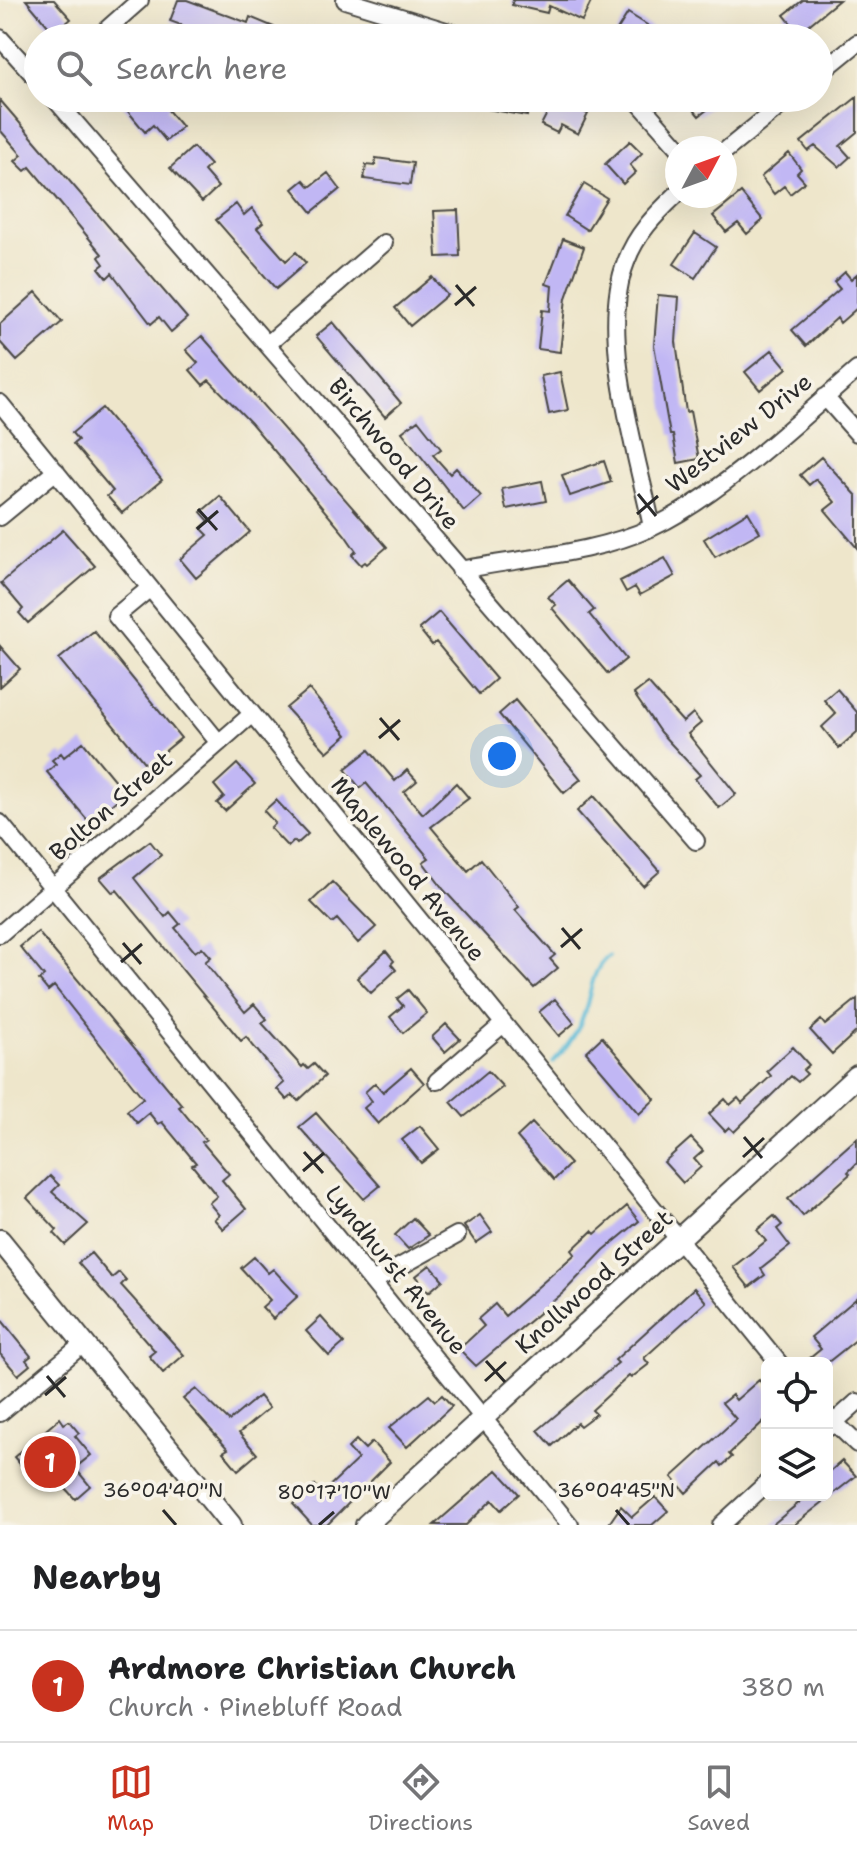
<!DOCTYPE html>
<html lang="en">
<head>
<meta charset="utf-8">
<style>
  :root { --surface:#fff; --page:#f2f2f2; --text:#202124; --muted:#757577; --line:#e0e0e0; --accent:#c8321e }
  body { margin:0; font-family:"Shantell Sans",sans-serif; background:var(--page); color:var(--text) }
  .controls { position:absolute; right:24px; bottom:24px; display:grid; overflow:hidden; border-radius:12px; box-shadow:0 8px 32px #0002 }
  .controls button { width:72px; height:72px; display:grid; place-items:center; padding:0; border:0; border-bottom:2px solid var(--line); background:var(--surface); color:var(--text); font:40px sans-serif }
  .compass { position:absolute; left:665px; top:136px; width:72px; height:72px; border-radius:50%; background:var(--surface); box-shadow:0 8px 32px #0002; rotate:49deg }
  .you { position:absolute; left:502px; top:756px; width:28px; height:28px; margin:-20px; border:6px solid #fff; border-radius:50%; background:#1a73e8; box-shadow:0 0 0 12px #1a73e833 }
  .badge { display:grid; place-items:center; width:52px; height:52px; border-radius:50%; background:var(--accent); color:#fff; font-size:26px; font-weight:700 }
  .pin { position:absolute; translate:-50% -50%; border:4px solid #fff; box-shadow:0 2px 8px #0006 }
  .list { margin:0; padding:0; list-style:none }
  h2 { display:flex; justify-content:space-between; align-items:center; height:104px; margin:0; padding:0 32px; font-size:34px }
  h2 small { font-size:26px; font-weight:400; color:var(--muted) }
  .list li { display:grid; grid-template-columns:52px 1fr auto; gap:24px; align-items:center; box-sizing:border-box; height:112px; padding:0 32px; border-top:2px solid var(--line) }
  .list b { display:block; font-size:30px; white-space:nowrap }
  .list p { margin:0; font-size:26px; white-space:nowrap; color:var(--muted) }
  .list em { font-size:26px; font-style:normal; color:var(--muted) }
  .icon { flex:none; width:44px; height:44px; fill:none; stroke:currentColor; stroke-width:2; stroke-linecap:round; stroke-linejoin:round }
  .map { position:relative; flex:none; width:857px; height:1525px; overflow:hidden }
  .search { position:absolute; background:var(--surface); box-shadow:0 8px 32px #0002; left:24px; right:24px; top:24px; height:88px; display:flex; align-items:center; gap:20px; box-sizing:border-box; padding:0 28px; border-radius:44px; color:var(--muted); font-size:30px }
  .sheet { height:216px; background:var(--surface) }
  nav { display:flex; justify-content:space-around; align-items:center; box-sizing:border-box; height:112px; border-top:2px solid var(--line); background:var(--surface); font-size:22px; color:var(--muted) }
  nav a { display:grid; justify-items:center; gap:4px }
  nav .on { color:var(--accent) }
  .map>svg:first-child { display:block }
  .lines { fill:none; stroke-linecap:round; stroke-linejoin:round }
  .stream { stroke:#59bad7; stroke-width:4 }
  .building { fill:#c1b7f4 }
  .minor-casing { stroke:#484743; stroke-width:20 }
  .major-casing { stroke:#484743; stroke-width:24 }
  .minor { stroke:#fff; stroke-width:16 }
  .major { stroke:#fff; stroke-width:20 }
  .ticks { fill:none; stroke:#2b2b2b; stroke-width:3 }
  .labels { text-anchor:middle; stroke-width:7; stroke-linejoin:round; paint-order:stroke }
  .street-label { font-size:24px; fill:#2b2b2b; stroke:#f7f3e8 }
  .ticks-label { font-size:20px; text-anchor:middle; fill:#2b2b2b; stroke:#f7f3e8; stroke-width:7; stroke-linejoin:round; paint-order:stroke }
</style>
</head>
<body>
<div class="map">
<svg width="857" height="1525" viewBox="0 0 857 1525">
  <rect width="100%" height="100%" fill="#f7f3e8"/>
  <filter id="ink" filterUnits="userSpaceOnUse"><feTurbulence type="fractalNoise" baseFrequency=".0125" numOctaves="2"/><feDisplacementMap in="SourceGraphic" scale="16" xChannelSelector="R" yChannelSelector="G"/><feConvolveMatrix kernelMatrix="1 2 1 2 8 2 1 2 1" color-interpolation-filters="sRGB"/></filter>
  <filter id="wash" filterUnits="userSpaceOnUse"><feTurbulence type="fractalNoise" baseFrequency=".006" numOctaves="4" result="noise"/><feDisplacementMap in="SourceGraphic" scale="32" xChannelSelector="R" yChannelSelector="G"/><feGaussianBlur stdDeviation="1.8" result="paint"/><feColorMatrix in="noise" values="0 0 0 0 0 0 0 0 0 0 0 0 0 0 0 0 0 1.4 0 .05"/><feComposite in="paint" operator="in"/></filter>
  <g filter="url(#wash)">
    <rect width="100%" height="100%" fill="#eee6cb"/>
    <g class="lines">
      <!-- stream -->
      <path class="stream" d="M553,1062c12,-13 23,-26 29,-43 10,-22 7,-48 27,-63"/>
    </g>
    <g id="blocks">
      <!-- building -->
      <path class="building" d="M26,0h28l17,19 -17,14z
        M178,0h9l61,23 2,-6 50,21h-75l-19,-7 -1,3 -35,-13z
        M513,0h79l-10,21 -33,-15 -2,7 -35,-8z
        M803,0h36l-40,33 -15,-18z
        M628,13l40,25h-42l-10,-6z
        M857,97v35l-17,14 10,11 -11,10 -24,-21 -7,5 -7,-9z
        M117,98h62l-12,11 15,18 -16,14 -13,-16 -8,7z
        M459,98h71l-3,18 -69,-12z
        M555,98l33,16 -10,20 -17,-9 -4,8 -16,-8z
        M684,98h38l-23,18z
        M0,100l187,218 -16,14 -12,-15 -8,7 -39,-51 -5,5 -8,-10 5,-4 -5,-7 3,-3 -72,-87 -5,4 -10,-10 7,-6 -22,-25z
        M630,141l12,12 -12,12 6,7 -13,12 -18,-20z
        M193,147l17,18 -6,6 14,16 -16,15 -32,-34z
        M789,153l12,16 -4,4 8,9 -15,12 -6,-8 -10,8 -13,-17z
        M376,158l37,5 -3,22 -46,-6 2,-14 9,1z
        M328,173l12,16 -28,23 -19,-23 11,-9 6,7z
        M584,184l23,14 -20,32 -22,-14z
        M741,193l22,27 -16,14 -9,-11 -12,9 -13,-16z
        M236,204l8,11 8,-7 11,15 -6,5 29,33 10,-9 10,11 -30,26 -60,-69z
        M458,210l2,46 -23,1 -3,-46z
        M695,233l21,14 -21,31 -21,-14z
        M563,239l21,8 -18,51 -6,54 -22,-3 4,-39 8,1 2,-25 -6,-2z
        M845,272l6,7 6,-5v34l-17,15 -3,-5 -31,28 -14,-16 48,-41 -6,-7z
        M432,277l15,18 -37,31 -15,-18z
        M36,292l26,30 -45,39 -17,-19v-18z
        M658,295l21,2 -3,45 10,70 4,-1 9,48 -21,4 -5,-28h-3l-16,-90z
        M333,322l68,81 -16,14 -69,-81z
        M202,336l185,211 -20,17 -2,-2 -4,3 -9,-10 4,-4 -11,-16 -94,-112 -42,-43 -6,5 -13,-15 8,-7 -12,-13z
        M772,350l15,18 -27,22 -15,-18z
        M560,372l8,38 -19,4 -8,-38z
        M102,408l60,72 -40,33 -15,-17 6,-5 -40,-47 5,-4 -6,-7z
        M418,420l23,29 -8,6 17,19 6,-6 25,28 -17,15 -62,-79z
        M821,457l36,39v52l-32,-38 10,-8 -19,-23 -7,6 -9,-10z
        M604,461l7,21 -41,14 -8,-21z
        M542,481l4,20 -40,8 -4,-20z
        M220,496l30,36 -54,46 -16,-19 28,-24 -7,-7 8,-7 -8,-9z
        M748,512l12,20 -45,25 -11,-18z
        M63,530l32,36 -67,57 -9,-10 4,-4 -22,-26z
        M665,558l10,18 -35,19 -5,-8 -9,5 -6,-11z
        M568,580l26,30 -5,4 37,45 -18,15 -56,-66 4,-3 -8,-8z
        M439,612l57,67 -17,15 -43,-52 -4,3 -13,-16z
        M94,631l87,107 -34,28 -88,-107z
        M0,646l20,23 -20,18z
        M648,683l35,39 10,-9 8,10 -13,11 48,60 -17,14 -24,-29 5,-4 -40,-43 -26,-38z
        M309,689l38,46 -20,17 -41,-44z
        M837,689l20,23v20l-18,16 -17,-21 14,-13 -12,-14z
        M515,700l66,79 -17,14 -65,-79z
        M83,742l42,51 -35,30 -43,-51 9,-8 -4,-4 9,-7 3,4z
        M369,750l26,31 12,-11 10,11 -13,11 19,22 33,-31 13,15 -38,29 37,44 13,-12 38,48 -4,3 40,45 -5,4 8,9 -24,20 -90,-98 -21,-28 6,-4 -63,-75 -6,5 -15,-19z
        M237,764l18,20 -30,27 -8,-8 7,-6 -10,-12z
        M594,796l66,75 -17,15 -66,-75z
        M276,800l32,34 -11,10 -3,-3 -6,6 -18,-19 5,-5 -11,-12z
        M150,841l11,14 -27,23 31,39 5,-5 10,12 -5,4 20,24 7,-5 9,10 -6,5 40,50 9,-8 13,15 -5,4 40,44 2,-2 4,4 6,-5 11,12 -27,25 -5,-6 -6,5 -10,-11 7,-6 -38,-46 -5,4 -124,-151 -4,3 -13,-15z
        M332,882l44,45 -18,16 -21,-24 -5,4 -21,-21z
        M38,932l144,173 -3,2 27,33 -4,2 27,32 -7,6 24,29 -23,20 -9,-10 5,-4 -10,-12 8,-7 -25,-31 4,-2 -34,-41 -4,2 -9,-11 -12,10 -10,-12 16,-13 -89,-112 -6,5 -9,-11 5,-4 -24,-29z
        M386,951l8,10 -3,3 5,6 -25,23 -14,-15z
        M408,990l19,23 -24,20 -13,-16 13,-11 -6,-7z
        M555,999l19,24 -15,13 -20,-24z
        M857,999v32l-25,23 -22,-24 11,-10 4,5z
        M446,1024l14,15 -15,13 -13,-15z
        M602,1037l53,62 -16,15 -53,-62z
        M793,1047l16,18 -6,5 4,4 -9,8 -7,-6 -57,56 -5,-5 -4,4 -16,-17 16,-15 5,6 8,-7 4,5 29,-27 -4,-5z
        M411,1068l13,15 -46,41 -14,-16 8,-7 -7,-9 10,-9 8,9z
        M488,1071l15,16 -39,30 -13,-15z
        M316,1113l64,73 -16,13 -65,-72z
        M532,1123l38,41 -16,16 -37,-43z
        M420,1126l19,23 -18,14 -19,-23z
        M691,1138l12,13 -9,8 7,8 -18,16 -19,-21z
        M857,1138v25l-9,9 2,2 -47,42 -15,-17z
        M50,1176l9,9 -7,7 36,32 -23,21 -11,-12 3,-3 -30,-32z
        M627,1206l12,15 -35,29 -40,42 -88,74 -17,-17 25,-23 -6,-7 17,-15 10,12 70,-62 -3,-4 20,-19 3,3z
        M480,1215l12,17 -16,11 -12,-17z
        M774,1216l8,9 -5,4 13,17 -29,23 4,6 -16,12 -16,-20 33,-26 -9,-11z
        M413,1218l16,17 -21,14 -13,-14z
        M91,1253l21,25 7,-6 7,8 -5,5 63,70 -21,18 -14,-17 6,-5 -77,-88z
        M254,1257l14,16 5,-4 25,27 -25,23 -11,-12 8,-7 -29,-32z
        M430,1265l13,15 -14,12 -13,-16z
        M694,1288l12,14 -62,56 5,6 -18,14 -2,-2 -37,34 4,4 -16,12 -3,-3 -25,23 -14,-16 80,-67 -3,-3z
        M857,1298v41l-30,24h-23l17,-14 -10,-12z
        M321,1317l23,26 -15,13 -23,-25z
        M0,1318l31,38 -5,4 4,5 -12,10 -18,-21z
        M759,1380l8,9v29l-38,36 3,3 -10,9 -3,-4 -33,31 -14,-16 64,-58 -14,-16 10,-8 4,5z
        M196,1389l33,32 30,-25 10,12 -30,25 18,21 -19,16 -15,-18 5,-3 -45,-50z
        M429,1395l6,6 7,-6 10,11 -45,41 -18,-19z
        M60,1418l4,6 5,-3 10,12 -4,3 16,19 -16,13 15,18 -15,13 -28,-31 -14,11 -19,-22z
        M356,1440l9,9 7,-7 18,20 -63,63h-15l-19,-21 22,-19 7,8 36,-34 -10,-11z
        M842,1461l14,15 -62,49h-22l29,-24 -5,-6h31v-21z
        M497,1470l22,24 -18,16 -9,-10 -26,25h-32z
        M655,1497l13,14 -16,14h-44l13,-19 11,11z"/>
    </g>
  </g>
  <g filter="url(#ink)">
    <use href="#blocks" fill-opacity="0" stroke="#484743" stroke-width="2"/>
    <g class="lines">
      <!-- minor casing -->
      <g class="minor-casing">
        <path id="minor" d="M345,0l124,38
          M0,38l38,42
          M97,38l43,-38
          M819,74l38,-31
          M54,98l642,743
          M635,98l44,50
          M725,151l65,-53
          M269,343l115,-100
          M825,397l32,36
          M0,403l779,960
          M0,517l56,-46
          M652,527c-15,-74 -54,-194 -26,-265 10,-28 30,-48 51,-68
          M460,570c62,-12 135,-16 193,-43 67,-31 147,-108 204,-157
          M150,588l-34,28 103,127
          M0,823l570,702
          M0,934l252,-220
          M437,1081l65,-56
          M374,1281l83,-46
          M0,1413l83,-69
          M827,1415l30,29
          M829,1427l28,-25
          M721,1525l46,-42"/>
      </g>
      <!-- major casing -->
      <g class="major-casing">
        <path id="major" d="M0,1240l231,285
          M366,1525l491,-449"/>
      </g>
      <!-- minor -->
      <use href="#minor" class="minor"/>
      <!-- major -->
      <use href="#major" class="major"/>
    </g>
  </g>
  <!-- ticks -->
  <path class="ticks" d="M456,285l18,21M455,305l21,-18M638,494l18,22M198,509l19,21M637,514l21,-18M197,529l21,-18M380,718l19,22M379,738l21,-18M562,928l18,21M123,943l18,21M561,947l21,-18M121,962l21,-18M744,1137l18,21M304,1152l19,21M743,1157l21,-19M303,1171l21,-18M486,1361l19,21M47,1376l18,21M485,1381l21,-19M45,1395l21,-18M163,1510l13,15M616,1510l13,15M319,1525l15,-13"/>
  <g class="labels">
    <!-- street labels -->
    <g class="street-label">
      <text transform="translate(739 433) rotate(-38)" y="8">Westview Drive</text>
      <text transform="translate(394 454) rotate(50)" y="8">Birchwood Drive</text>
      <text transform="translate(111 806) rotate(-41)" y="8">Bolton Street</text>
      <text transform="translate(408 869) rotate(51)" y="8">Maplewood Avenue</text>
      <text transform="translate(396 1270) rotate(51)" y="8">Lyndhurst Avenue</text>
      <text transform="translate(594 1282) rotate(-42)" y="8">Knollwood Street</text>
    </g>
  </g>
  <g class="ticks-label">
    <text x="163" y="1497">36°04'40"N</text>
    <text x="616" y="1497">36°04'45"N</text>
    <text x="334" y="1499">80°17'10"W</text>
  </g>
</svg>
<div class="controls">
<button><svg class="icon" aria-label="locate" viewBox="0 0 24 24"><circle cx="12" cy="12" r="6"/><path d="M12 2v4M12 18v4M2 12h4M18 12h4"/></svg></button>
<button><svg class="icon" aria-label="layers" viewBox="0 0 24 24"><path d="M12 4l9 5-9 5-9-5zM3 14l9 5 9-5"/></svg></button>
</div>
<svg class="compass" viewBox="-18 -18 36 36"><path d="M0-13l5 13h-10z" fill="#e53935"/><path d="M0 13l5-13h-10z" fill="#757577"/></svg>
<div class="you"></div>
<div class="pin badge" style="left:50px;top:1462px">1</div>
<div class="search"><svg class="icon" aria-label="search" viewBox="0 0 24 24"><circle cx="10" cy="10" r="6"/><path d="M15 15l6 6"/></svg>Search here</div>
</div>
<section class="sheet">
<h2>Nearby<small></small></h2>
<ul class="list">
<li><span class="badge">1</span><div><b>Ardmore Christian Church</b><p>Church · Pinebluff Road</p></div><em>380 m</em></li>
</ul>
</section>
<nav>
<a class="on"><svg class="icon" aria-label="map" viewBox="0 0 24 24"><path d="M3 6l6-2 6 2 6-2v14l-6 2-6-2-6 2zM9 4v14M15 6v14"/></svg>Map</a>
<a><svg class="icon" aria-label="directions" viewBox="0 0 24 24"><path d="M12 3l9 9-9 9-9-9zM9 14v-3h6M13 9l2 2-2 2"/></svg>Directions</a>
<a><svg class="icon" aria-label="saved" viewBox="0 0 24 24"><path d="M7 4h10v16l-5-4-5 4z"/></svg>Saved</a>
</nav>
</body>
</html>
